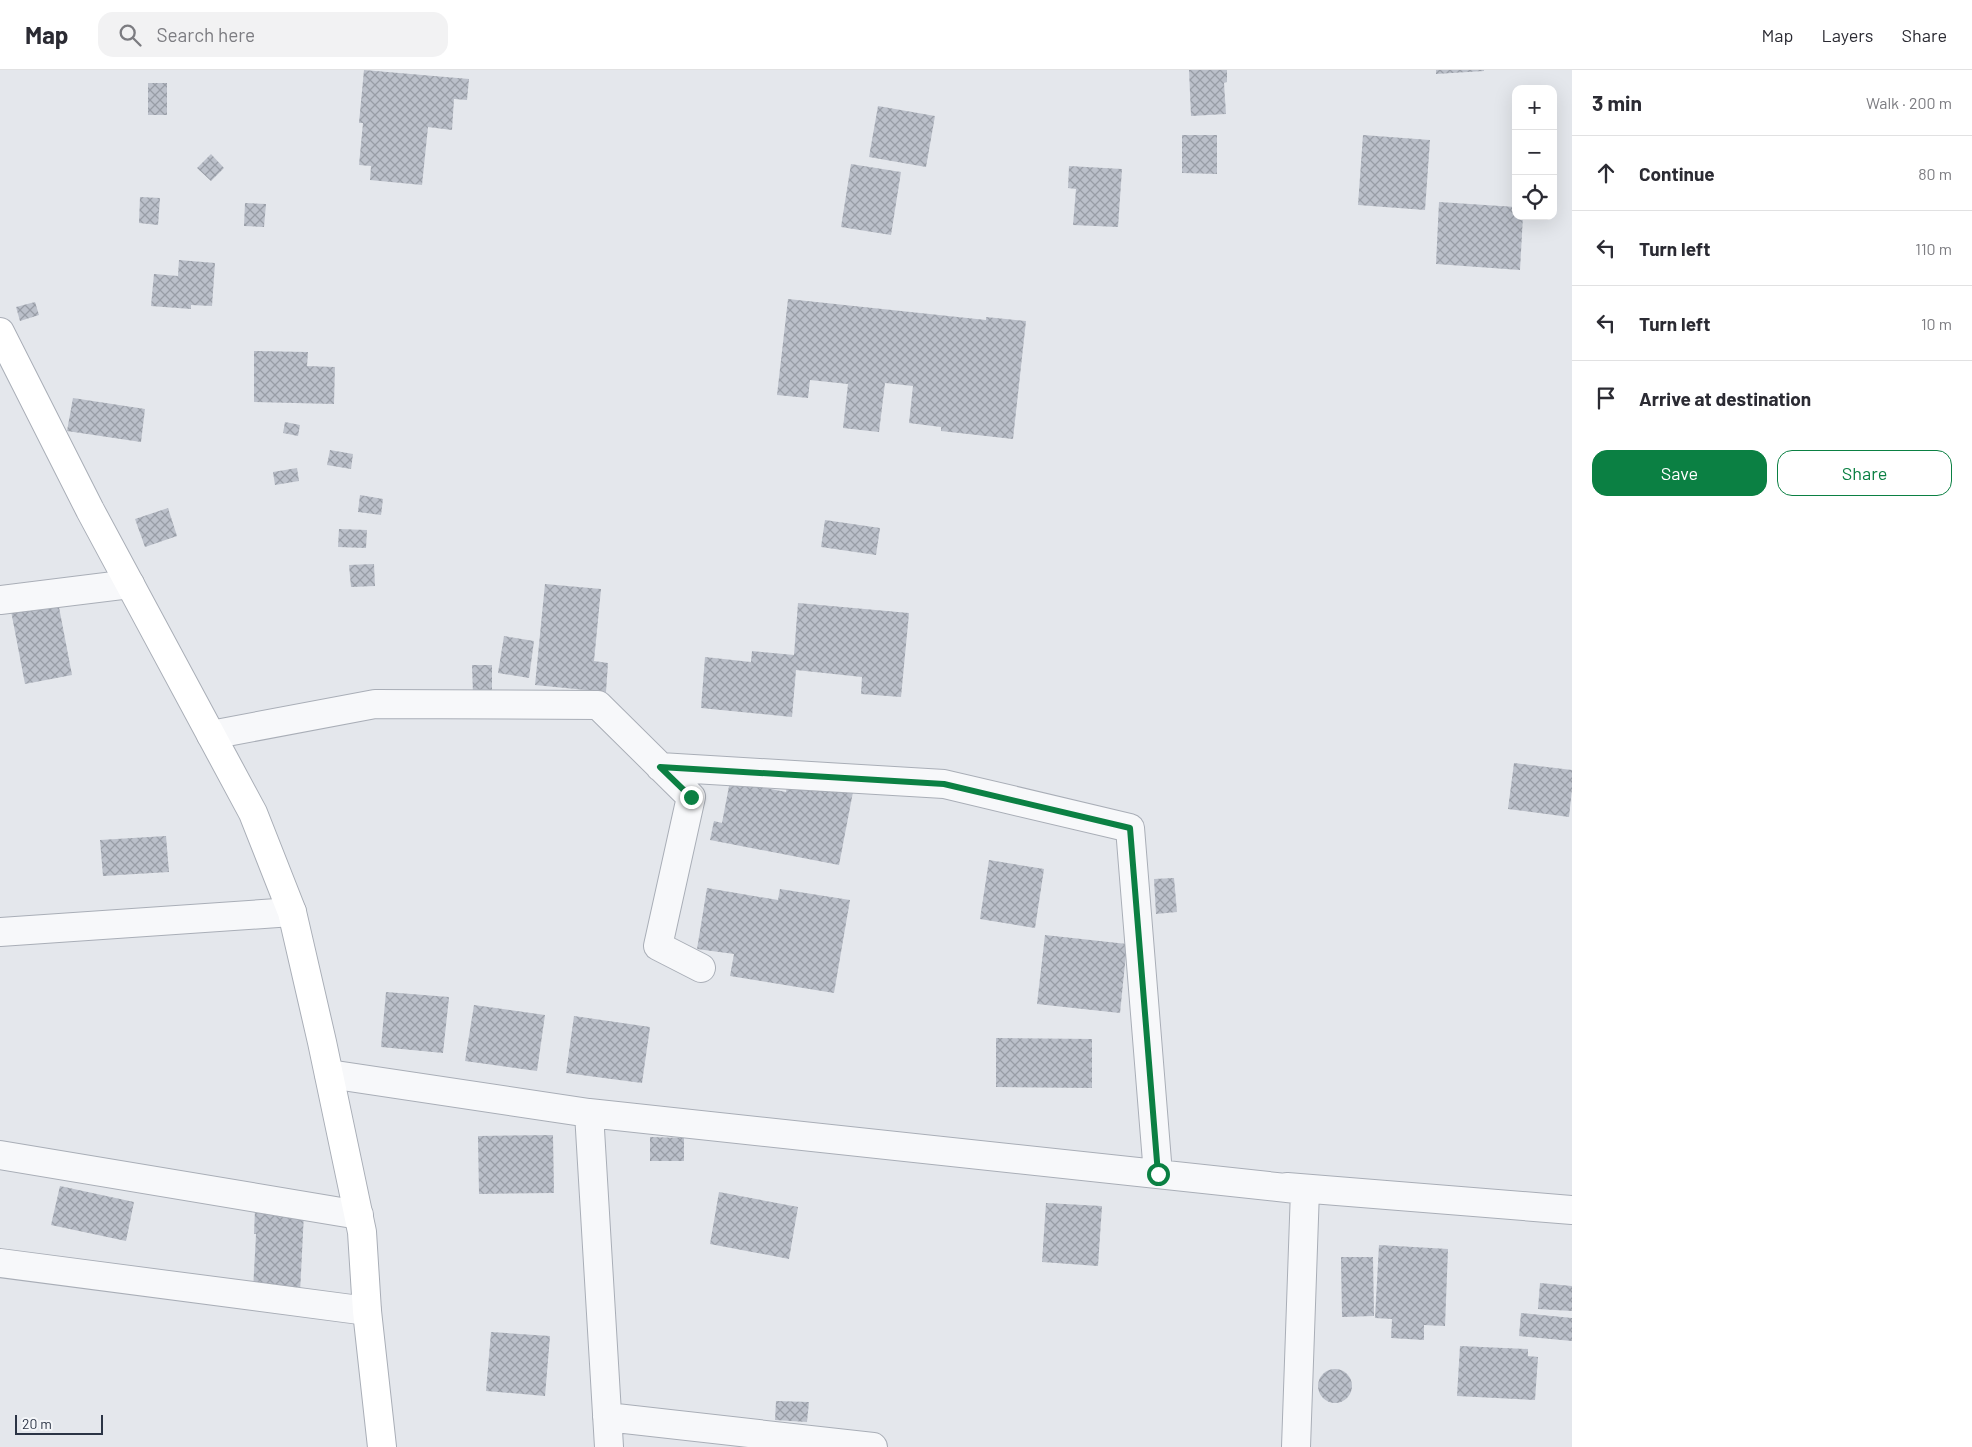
<!DOCTYPE html>
<html lang="en">
<head>
<meta charset="utf-8">
<style>
  :root { --surface:#fff; --page:#f2f2f3; --text:#2b2b33; --muted:#7c7c81; --line:#e1e1e2; --accent:#0b8043 }
  body { margin:0; font-family:Barlow,sans-serif; background:var(--page); color:var(--text) }
  .controls { position:absolute; right:15px; top:15px; display:grid; overflow:hidden; border-radius:10px; box-shadow:0 5px 20px #0002 }
  .controls button { width:45px; height:45px; display:grid; place-items:center; padding:0; border:0; border-bottom:1px solid var(--line); background:var(--surface); color:var(--text); font:25px sans-serif }
  .scale { position:absolute; left:15px; bottom:12px; width:88px; box-sizing:border-box; padding-left:5px; border:2px solid #2b3445; border-top:0; font-size:14px; line-height:18px; white-space:nowrap; color:#2b3445; -webkit-text-stroke:4px #f4f6f9; paint-order:stroke }
  .stop { position:absolute; width:15px; height:15px; margin:-11px; border:4px solid #0b8043; border-radius:50%; background:#fff }
  .stop.end { background:#0b8043; border-color:#fff; box-shadow:0 1px 5px #0008 }
  .list { margin:0; padding:0; list-style:none }
  h2 { display:flex; justify-content:space-between; align-items:center; height:65px; margin:0; padding:0 20px; font-size:21px }
  h2 small { font-size:16px; font-weight:400; color:var(--muted) }
  .list li { display:grid; grid-template-columns:32px 1fr auto; gap:15px; align-items:center; box-sizing:border-box; height:75px; padding:0 20px; border-top:1px solid var(--line) }
  .list b { display:block; font-size:19px; white-space:nowrap }
  .list em { font-size:16px; font-style:normal; color:var(--muted) }
  .actions { display:flex; gap:10px; padding:15px 20px }
  .actions a { flex:1; padding:11px 0; border:1px solid var(--accent); border-radius:15px; text-align:center; font-size:18px; color:var(--accent) }
  .actions .main { background:var(--accent); color:#fff }
  .icon { flex:none; width:28px; height:28px; fill:none; stroke:currentColor; stroke-width:2; stroke-linecap:round; stroke-linejoin:round }
  .map { position:relative; flex:none; width:1572px; height:1377px; overflow:hidden }
  header { display:flex; align-items:center; gap:30px; box-sizing:border-box; height:70px; padding:0 25px; background:var(--surface); border-bottom:1px solid var(--line) }
  header strong { font-size:24px }
  nav { display:flex; gap:28px; margin-inline-start:auto; font-size:18px }
  .search { width:350px; height:45px; background:var(--page); display:flex; align-items:center; gap:12px; box-sizing:border-box; padding:0 18px; border-radius:15px; color:var(--muted); font-size:19px }
  main { display:flex }
  aside { flex:1; background:var(--surface) }
  .map>svg:first-child { display:block }
  .building { fill:url(#building-cross-hatch) }
  .lines { fill:none; stroke-linecap:round; stroke-linejoin:round }
  .street-casing { stroke:#a9aeb7; stroke-width:30 }
  .secondary-casing { stroke:#a9aeb7; stroke-width:30 }
  .street { stroke:#f7f8fa; stroke-width:28 }
  .secondary { stroke:#fff; stroke-width:28 }
  .route { stroke:#0b8043; stroke-width:6 }
</style>
</head>
<body>
<header>
<strong>Map</strong>
<div class="search"><svg class="icon" aria-label="search" viewBox="0 0 24 24"><circle cx="10" cy="10" r="6"/><path d="M15 15l6 6"/></svg>Search here</div>
<nav><a>Map</a><a>Layers</a><a>Share</a></nav>
</header>
<main>
<div class="map">
<svg width="1572" height="1377" viewBox="0 0 1572 1377">
  <defs>
    <pattern id="building-cross-hatch" width="8" height="8" patternUnits="userSpaceOnUse" patternTransform="scale(1.25)"><rect width="8" height="8" fill="#bbc0ca"/><path d="M0 0l8 8M0 8l8-8" fill="none" stroke="#989da6"/></pattern>
  </defs>
  <rect width="100%" height="100%" fill="#e4e7ec"/>
  <!-- building -->
  <path class="building" d="M364,0l105,9 -2,21 -13,-1 -2,31 -24,-3 -6,58 -52,-5 1,-14 -12,-1 4,-42h-4z
    M1189,0h38v12l-3,1 2,31 -35,2z
    M1436,0h48v1l-48,3z
    M148,13h19v32h-19z
    M878,36l57,10 -9,51 -57,-10z
    M1182,65h35v39l-35,-1z
    M1363,65l67,5 -5,70 -67,-5z
    M211,84l13,14 -13,13 -14,-13z
    M851,94l50,8 -10,63 -50,-8z
    M1069,96l53,3 -4,58 -45,-2 3,-36 -8,-1z
    M140,127l20,1 -2,27 -19,-2z
    M1439,132l77,5v9h7l-3,54 -84,-6z
    M245,133l21,1 -2,23 -20,-1z
    M179,190l36,3 -3,43 -21,-1v4l-40,-3 3,-32 24,2z
    M788,229l198,21v-3l40,4 -13,118 -72,-8v-4l-32,-4 4,-37 -28,-3 -6,49 -36,-4 5,-44 -38,-4 -2,18 -31,-3z
    M35,232l4,13 -19,6 -4,-14z
    M254,281l54,1 -1,14 28,1 -1,37 -80,-2z
    M73,328l72,11 -4,33 -74,-11z
    M285,352l15,3 -2,11 -15,-3z
    M330,380l23,4 -2,15 -24,-4z
    M297,398l2,13 -24,4 -2,-13z
    M360,425l23,4 -2,16 -23,-3z
    M168,438l9,28 -32,11 -10,-28z
    M825,450l55,8 -4,27 -55,-8z
    M339,459l28,1 -1,18 -28,-1z
    M374,494l1,22 -24,1 -2,-22z
    M545,514l56,5 -7,72 14,2 -2,29 -71,-7z
    M58,532l14,73 -47,9 -14,-73z
    M798,533l111,10 -8,84 -40,-3 1,-17 -66,-7 -4,47 -91,-9 4,-51 46,5 1,-11 42,4z
    M504,566l30,5 -5,37 -31,-5z
    M472,595h20v29h-19z
    M1514,693l58,7v19l-3,28 -61,-8z
    M788,709l65,13 -14,73 -129,-25 4,-19 8,2 8,-42 56,11z
    M166,766l3,36 -66,4 -3,-36z
    M989,790l55,9 -9,59 -55,-9z
    M1174,808l3,34 -21,2 -2,-35z
    M707,818l71,12 2,-11 70,11 -16,93 -104,-17 4,-22 -37,-5z
    M1045,865l82,9 -7,69 -83,-9z
    M386,922l63,5 -6,56 -62,-6z
    M474,935l71,10 -8,56 -72,-10z
    M574,946l76,11 -8,56 -76,-10z
    M996,968l96,1v49l-96,-1z
    M553,1065l1,58 -75,1 -1,-58z
    M650,1067l34,1v23h-34z
    M60,1116l74,16 -8,39 -75,-16z
    M719,1122l79,15 -9,52 -79,-15z
    M1046,1133l56,3 -4,60 -56,-4z
    M255,1140l49,3 -4,80 -47,-2 3,-57h-2z
    M1379,1175l69,4 -3,77 -21,-1v15l-33,-2 1,-19 -17,-1z
    M1341,1187h32l1,59 -32,1z
    M1540,1213l32,3v25l-34,-2z
    M1521,1243l51,5v23l-53,-5z
    M491,1262l59,4 -5,60 -59,-5z
    M1460,1276l68,3v7l10,1 -3,43 -78,-4z
    M1318 1316a17 17 0 1 1 34 0a17 17 0 1 1-34 0Z
    M776,1331l33,1 -2,20 -32,-2z"/>
  <g class="lines">
    <!-- street casing -->
    <g class="street-casing">
      <path id="street" d="M0,530l130,-16
        M211,665l164,-31 223,1 93,92 -33,149 43,22
        M660,697l284,17 186,44 28,346
        M0,862l292,-20
        M329,1004l260,39 20,334
        M589,1043l716,77 -9,257
        M0,1085l359,60
        M1287,1117l285,23
        M0,1193l367,48
        M607,1347l266,30"/>
    </g>
    <!-- secondary casing -->
    <g class="secondary-casing">
      <path id="secondary" d="M0,262l90,178 163,303 39,99 30,130 40,190 5,79 15,136"/>
    </g>
    <!-- street -->
    <use href="#street" class="street"/>
    <!-- secondary -->
    <use href="#secondary" class="secondary"/>
  </g>
  <g class="lines">
    <!-- route -->
    <path class="route" d="M691,727l-31,-30 284,17 186,44 28,346"/>
  </g>
</svg>
<div class="controls">
<button>+</button>
<button>−</button>
<button><svg class="icon" aria-label="locate" viewBox="0 0 24 24"><circle cx="12" cy="12" r="6"/><path d="M12 2v4M12 18v4M2 12h4M18 12h4"/></svg></button>
</div>
<div class="scale">20 m</div>
<div class="stop" style="left:1158px;top:1104px"></div>
<div class="stop end" style="left:691px;top:727px"></div>
</div>
<aside>
<h2>3 min<small>Walk · 200 m</small></h2>
<ul class="list">
<li><svg class="icon" aria-label="ahead" viewBox="0 0 24 24"><path d="M12 20V5M6 11l6-6 6 6"/></svg><div><b>Continue</b></div><em>80 m</em></li>
<li><svg class="icon" aria-label="left" viewBox="0 0 24 24"><path d="M17 20v-9H6M10 6l-5 5 5 5"/></svg><div><b>Turn left</b></div><em>110 m</em></li>
<li><svg class="icon" aria-label="left" viewBox="0 0 24 24"><path d="M17 20v-9H6M10 6l-5 5 5 5"/></svg><div><b>Turn left</b></div><em>10 m</em></li>
<li><svg class="icon" aria-label="arrive" viewBox="0 0 24 24"><path d="M6 21V4h12l-3 4 3 4H6"/></svg><div><b>Arrive at destination</b></div></li>
</ul>
<div class="actions"><a class="main">Save</a><a>Share</a></div>
</aside>
</main>
</body>
</html>
